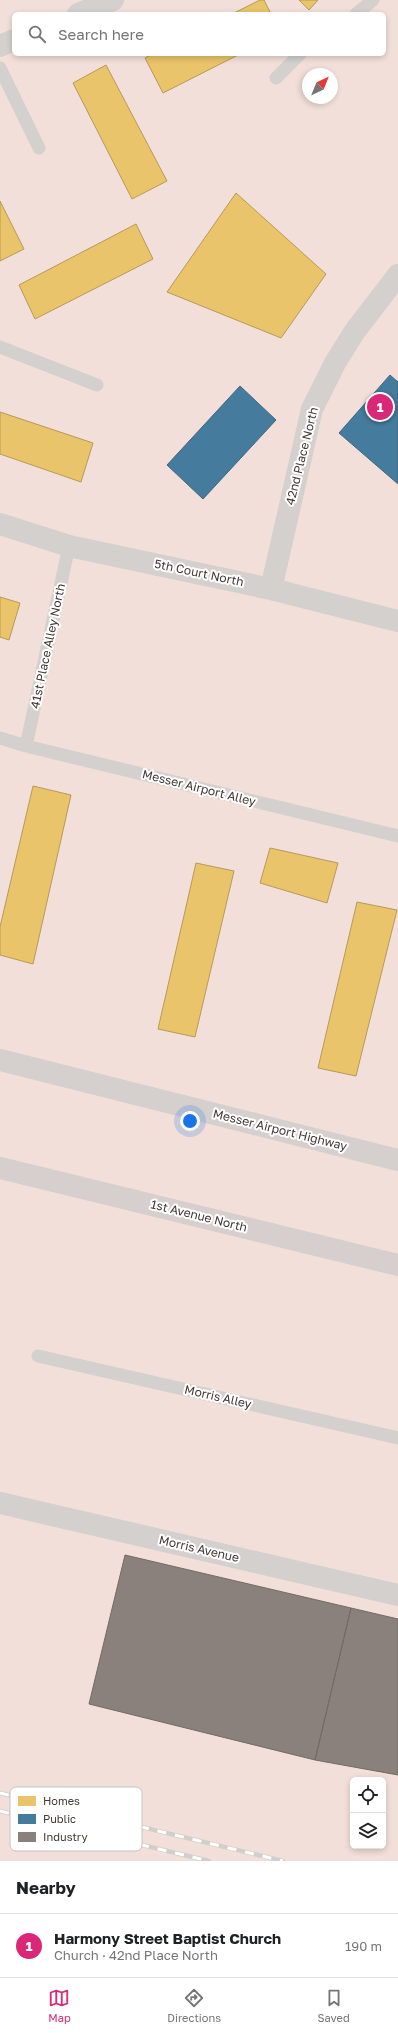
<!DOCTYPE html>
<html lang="en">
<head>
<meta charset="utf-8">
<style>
  :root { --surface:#fff; --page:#f6f6f6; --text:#202124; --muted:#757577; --line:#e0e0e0; --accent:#db2777 }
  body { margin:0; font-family:"Golos Text",sans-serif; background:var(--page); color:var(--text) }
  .controls { position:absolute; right:12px; bottom:12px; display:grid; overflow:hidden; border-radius:6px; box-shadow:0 2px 6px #0003 }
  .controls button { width:36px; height:36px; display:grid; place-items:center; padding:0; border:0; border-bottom:1px solid var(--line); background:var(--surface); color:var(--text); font:20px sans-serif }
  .compass { position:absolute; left:302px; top:68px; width:36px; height:36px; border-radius:50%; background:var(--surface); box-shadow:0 2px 6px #0003; rotate:43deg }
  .you { position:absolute; left:190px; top:1121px; width:14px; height:14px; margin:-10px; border:3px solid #fff; border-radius:50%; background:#1a73e8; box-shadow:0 0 0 6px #1a73e833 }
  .badge { display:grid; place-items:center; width:26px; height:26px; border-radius:50%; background:var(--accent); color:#fff; font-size:13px; font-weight:700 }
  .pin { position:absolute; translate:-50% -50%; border:2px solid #fff; box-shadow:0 1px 4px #0006 }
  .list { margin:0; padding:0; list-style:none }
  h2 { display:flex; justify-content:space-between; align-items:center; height:52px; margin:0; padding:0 16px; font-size:17px }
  h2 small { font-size:13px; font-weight:400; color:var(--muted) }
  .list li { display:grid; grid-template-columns:26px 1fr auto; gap:12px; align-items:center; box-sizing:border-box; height:64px; padding:0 16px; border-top:1px solid var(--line) }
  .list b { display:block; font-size:15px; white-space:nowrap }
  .list p { margin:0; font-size:13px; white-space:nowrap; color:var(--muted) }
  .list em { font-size:13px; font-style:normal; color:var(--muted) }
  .icon { flex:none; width:22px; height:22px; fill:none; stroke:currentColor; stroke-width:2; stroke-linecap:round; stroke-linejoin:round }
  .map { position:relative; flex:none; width:398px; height:1861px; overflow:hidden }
  .search { position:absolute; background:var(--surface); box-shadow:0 2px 6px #0003; left:12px; right:12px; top:12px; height:44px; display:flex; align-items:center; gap:10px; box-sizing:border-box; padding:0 14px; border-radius:6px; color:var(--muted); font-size:15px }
  .sheet { height:116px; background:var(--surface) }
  nav { display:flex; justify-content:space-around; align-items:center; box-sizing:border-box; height:56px; border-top:1px solid var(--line); background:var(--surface); font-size:11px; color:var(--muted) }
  nav a { display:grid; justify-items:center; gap:2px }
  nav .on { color:var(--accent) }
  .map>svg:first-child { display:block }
  .industrial { fill:#f2dfd9; fill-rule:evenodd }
  .homes { fill:#e9c46a; stroke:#b79a59 }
  .public { fill:#457b9d; stroke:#44677d }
  .industry { fill:#8a817c; stroke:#746b66 }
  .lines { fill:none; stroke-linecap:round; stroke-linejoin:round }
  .service { stroke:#d3d0cd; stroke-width:13 }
  .minor { stroke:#d3d0cd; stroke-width:22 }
  .secondary { stroke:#d5d0cd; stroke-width:22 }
  .primary { stroke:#d6cfcd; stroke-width:22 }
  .rail-casing { stroke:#d1cfcc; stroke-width:4.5 }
  .rail { stroke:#fff; stroke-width:3; stroke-dasharray:9; stroke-linecap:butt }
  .labels { text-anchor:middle; stroke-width:4; stroke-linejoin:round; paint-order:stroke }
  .street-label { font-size:12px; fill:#413932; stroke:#fff }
  .key { fill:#fff; stroke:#c6c4c2; stroke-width:1 }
  .key-label { font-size:11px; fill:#413932 }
</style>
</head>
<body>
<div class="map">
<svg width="398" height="1861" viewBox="0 0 398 1861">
  <rect width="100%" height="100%" fill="#f7eee6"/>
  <!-- industrial -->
  <path class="industrial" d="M0,0h398v1861h-398zM14,14h370v40h-370zM308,74h24v24h-24zM353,1780h30v66h-30z"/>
  <!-- homes -->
  <path class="homes" d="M260,0h4l7,14h-39z
    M299,0h19l-9,10z
    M153,54h87l-77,39 -18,-35z
    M106,65l61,116 -35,18 -59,-116z
    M236,193l90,81 -45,64 -114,-46z
    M0,201l24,48 -24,12z
    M136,224l17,35 -118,60 -16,-34z
    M0,412l93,31 -12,39 -81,-28z
    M0,597l20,6 -11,37 -9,-3z
    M33,786l38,9 -38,169 -33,-9v-28z
    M270,848l68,15 -11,40 -67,-20z
    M196,863l38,8 -39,166 -37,-8z
    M357,902l40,8 -41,166 -38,-8z"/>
  <!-- public -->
  <path class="public" d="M390,375l8,7v102l-59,-51z
    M240,386l36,34 -73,79 -36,-34z"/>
  <!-- industry -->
  <path class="industry" d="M125,1555l226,53 -36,152 -226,-56z
    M351,1608l47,11v156l-83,-15z"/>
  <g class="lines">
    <!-- service -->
    <path class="service" d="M356,14l17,-14
      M0,68l39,80
      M276,78l24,-24
      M0,347l97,38
      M0,738l26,8 372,90
      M26,746l43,-200
      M38,1356l360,82"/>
    <!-- minor -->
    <path class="minor" d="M78,14l35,-14
      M0,46l14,-6
      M0,524l69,22 202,43 127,32
      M271,589l41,-180 23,-46 20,-32 43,-56
      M0,1503l398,92"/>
    <!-- secondary -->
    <path class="secondary" d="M0,1060l398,100"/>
    <!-- primary -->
    <path class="primary" d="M0,1168l398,97"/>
    <!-- rail casing -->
    <g class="rail-casing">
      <path id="rail" d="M0,1793l283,68
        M0,1811l209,50"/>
    </g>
    <!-- rail -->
    <use href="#rail" class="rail"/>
  </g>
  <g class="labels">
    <!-- street labels -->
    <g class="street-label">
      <text transform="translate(302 456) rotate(-76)" y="4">42nd Place North</text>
      <text transform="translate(199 573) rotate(12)" y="4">5th Court North</text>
      <text transform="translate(48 646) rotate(-78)" y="4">41st Place Alley North</text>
      <text transform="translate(199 788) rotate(14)" y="4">Messer Airport Alley</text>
      <text transform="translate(280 1130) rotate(14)" y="4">Messer Airport Highway</text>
      <text transform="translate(199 1216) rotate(14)" y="4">1st Avenue North</text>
      <text transform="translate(218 1397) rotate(13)" y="4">Morris Alley</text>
      <text transform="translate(199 1549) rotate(13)" y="4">Morris Avenue</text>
    </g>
  </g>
  <!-- legend -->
  <rect x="10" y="1787" width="132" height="64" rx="6" class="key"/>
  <rect x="18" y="1796" width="18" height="10" fill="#e9c46a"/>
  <rect x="18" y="1814" width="18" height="10" fill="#457b9d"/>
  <rect x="18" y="1832" width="18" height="10" fill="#8a817c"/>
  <g class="key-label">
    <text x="43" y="1805">Homes</text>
    <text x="43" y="1823">Public</text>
    <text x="43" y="1841">Industry</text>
  </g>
</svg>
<div class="controls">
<button><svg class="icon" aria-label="locate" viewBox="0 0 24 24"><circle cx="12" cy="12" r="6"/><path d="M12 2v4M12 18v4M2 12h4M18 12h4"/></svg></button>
<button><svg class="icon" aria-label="layers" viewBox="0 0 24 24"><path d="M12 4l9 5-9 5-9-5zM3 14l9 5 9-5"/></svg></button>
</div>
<svg class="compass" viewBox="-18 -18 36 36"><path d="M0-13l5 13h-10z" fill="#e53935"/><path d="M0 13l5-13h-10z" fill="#757577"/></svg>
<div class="you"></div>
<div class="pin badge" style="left:380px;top:407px">1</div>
<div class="search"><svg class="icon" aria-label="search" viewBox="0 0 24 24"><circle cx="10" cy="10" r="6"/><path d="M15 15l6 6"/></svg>Search here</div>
</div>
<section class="sheet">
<h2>Nearby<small></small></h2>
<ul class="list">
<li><span class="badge">1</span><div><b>Harmony Street Baptist Church</b><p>Church · 42nd Place North</p></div><em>190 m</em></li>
</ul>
</section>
<nav>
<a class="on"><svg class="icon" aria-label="map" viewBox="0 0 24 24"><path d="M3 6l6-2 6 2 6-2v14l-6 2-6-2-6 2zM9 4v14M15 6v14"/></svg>Map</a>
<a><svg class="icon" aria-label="directions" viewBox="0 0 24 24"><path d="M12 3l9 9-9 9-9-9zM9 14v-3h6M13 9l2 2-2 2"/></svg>Directions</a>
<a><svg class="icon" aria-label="saved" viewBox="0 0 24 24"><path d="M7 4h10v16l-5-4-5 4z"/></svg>Saved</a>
</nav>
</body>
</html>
